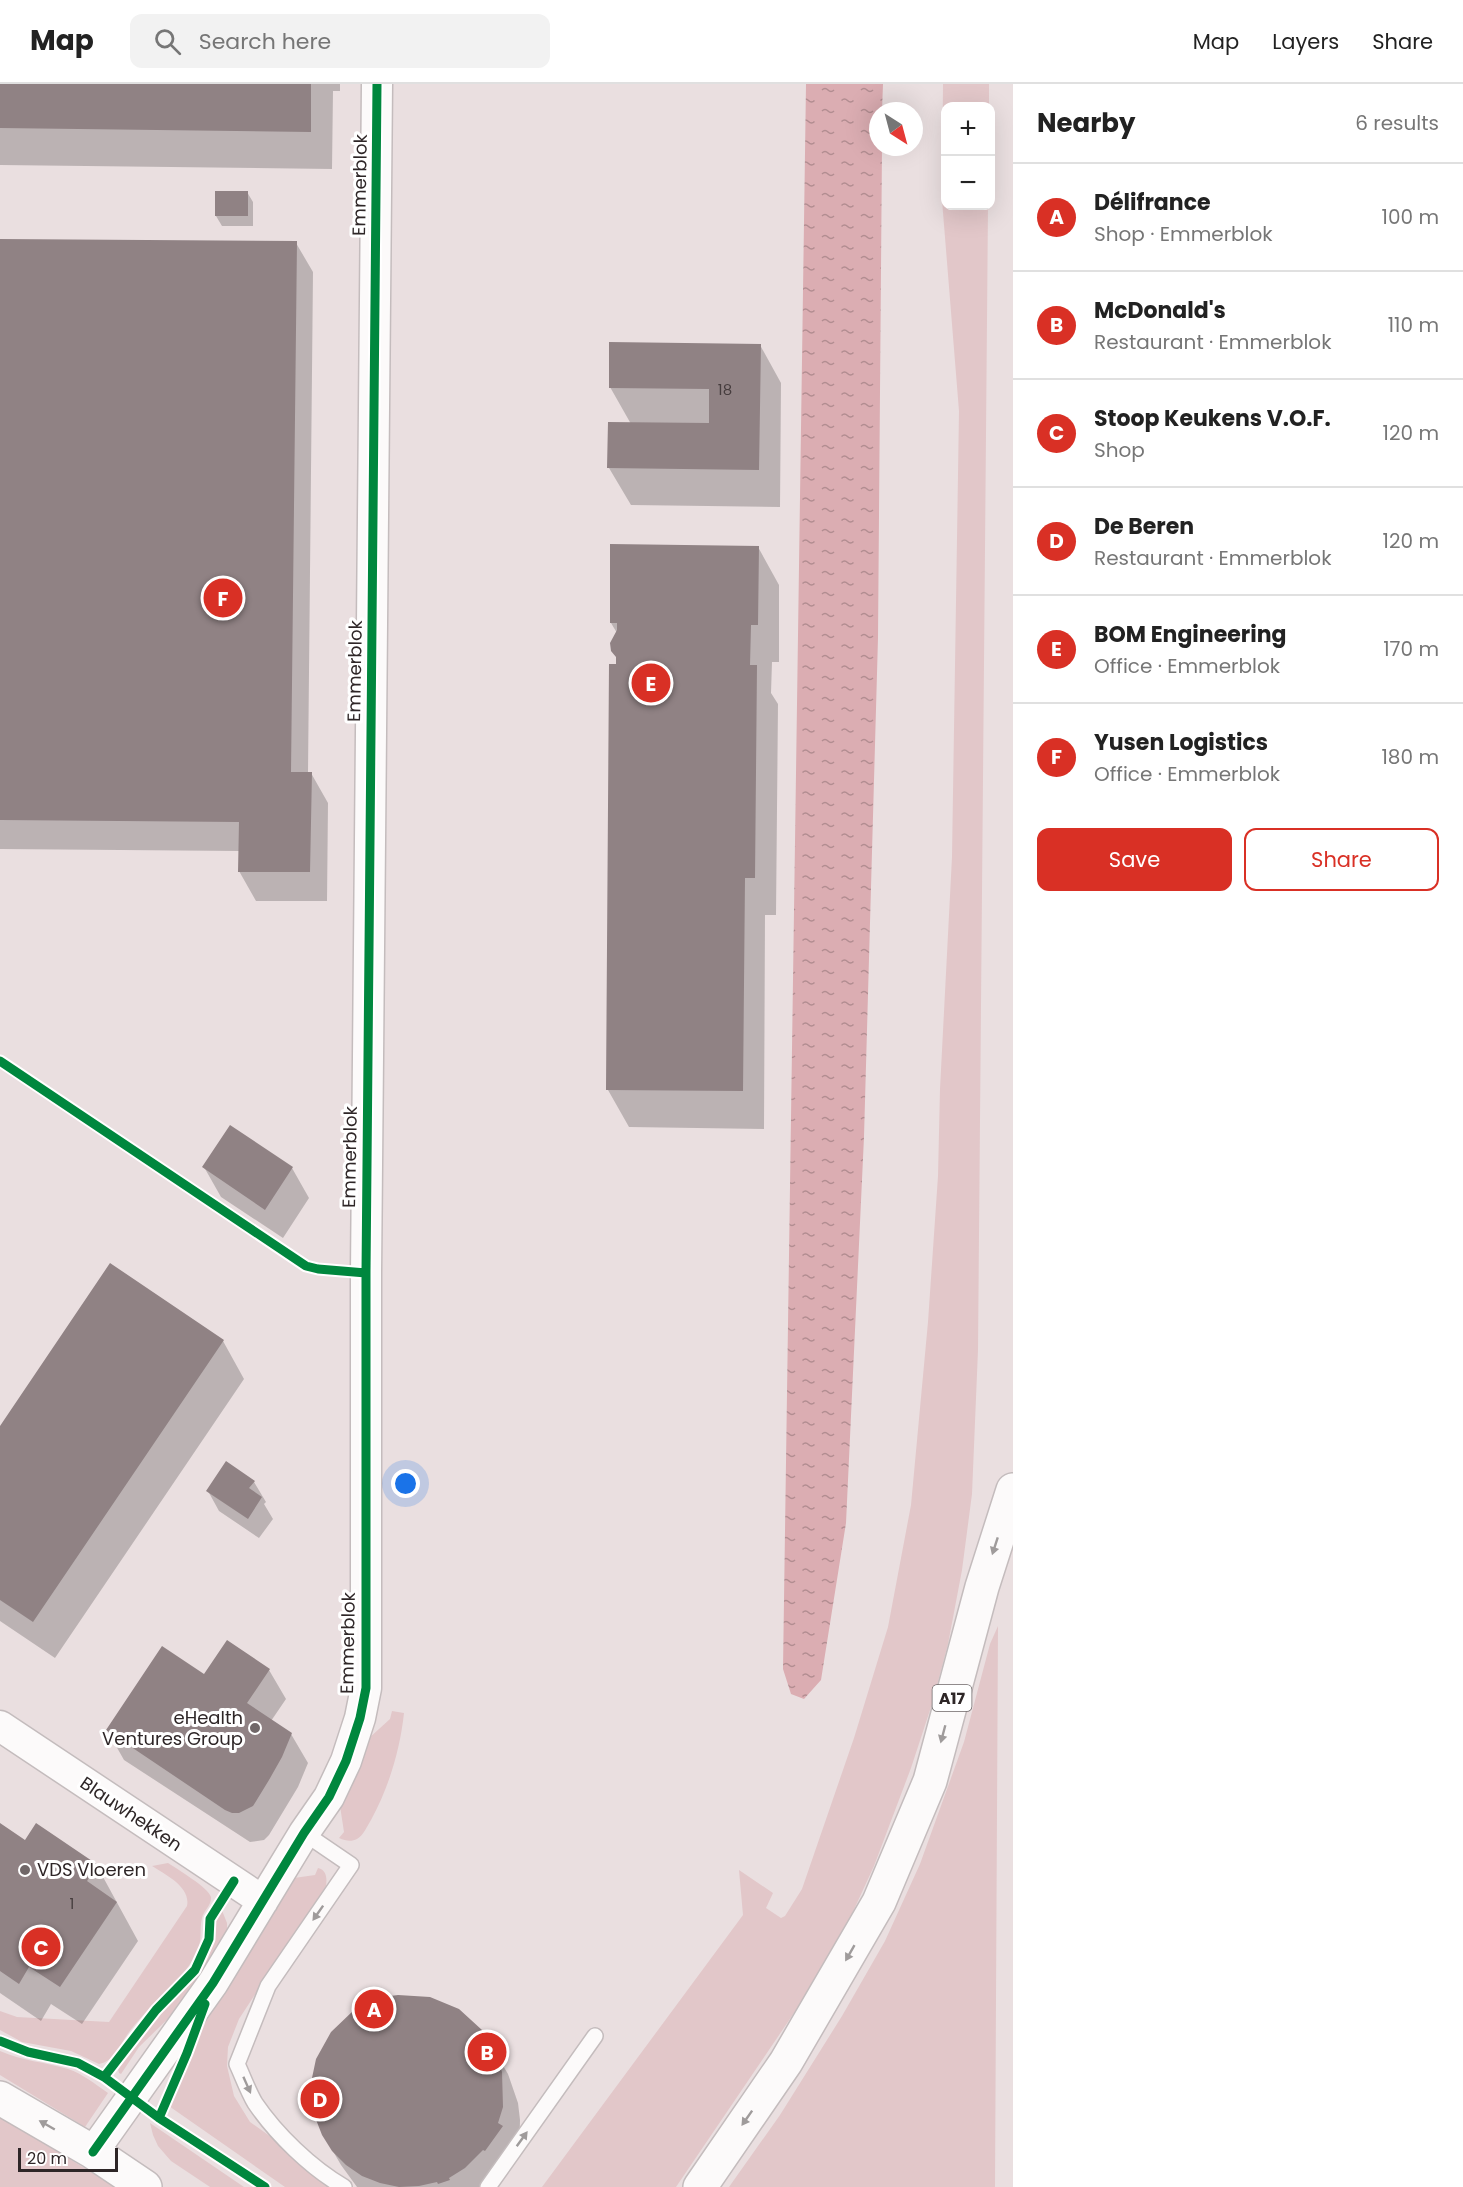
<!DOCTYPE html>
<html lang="en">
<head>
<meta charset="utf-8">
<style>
  :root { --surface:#fff; --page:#f2f2f2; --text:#222; --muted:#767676; --line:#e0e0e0; --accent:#d93025 }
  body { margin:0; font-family:Poppins,sans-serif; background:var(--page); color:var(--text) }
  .controls { position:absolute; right:18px; top:18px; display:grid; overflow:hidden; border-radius:12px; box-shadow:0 6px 24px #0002 }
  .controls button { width:54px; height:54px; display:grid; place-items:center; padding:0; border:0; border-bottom:2px solid var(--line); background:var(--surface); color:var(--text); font:30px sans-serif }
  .compass { position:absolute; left:869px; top:18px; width:54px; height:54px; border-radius:50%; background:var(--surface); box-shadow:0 6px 24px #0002; rotate:144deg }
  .scale { position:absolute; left:18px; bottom:15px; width:100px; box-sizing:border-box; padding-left:6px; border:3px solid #2e2627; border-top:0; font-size:16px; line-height:21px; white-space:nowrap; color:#2e2627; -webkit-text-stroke:4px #fff; paint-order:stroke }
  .you { position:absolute; left:406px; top:1400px; width:21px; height:21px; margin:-15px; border:4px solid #fff; border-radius:50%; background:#1a73e8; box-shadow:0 0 0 9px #1a73e833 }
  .badge { display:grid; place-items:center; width:39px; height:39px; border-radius:50%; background:var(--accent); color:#fff; font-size:20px; font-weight:700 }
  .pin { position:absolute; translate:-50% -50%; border:3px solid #fff; box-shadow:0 2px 6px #0006 }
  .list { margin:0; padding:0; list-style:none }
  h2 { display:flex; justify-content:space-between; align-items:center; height:78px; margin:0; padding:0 24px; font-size:26px }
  h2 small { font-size:20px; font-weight:400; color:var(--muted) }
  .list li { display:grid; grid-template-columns:39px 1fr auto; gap:18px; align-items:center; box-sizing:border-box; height:108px; padding:0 24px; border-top:2px solid var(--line) }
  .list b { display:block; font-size:22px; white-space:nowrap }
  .list p { margin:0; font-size:20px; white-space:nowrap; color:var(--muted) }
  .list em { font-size:20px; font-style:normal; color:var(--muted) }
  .actions { display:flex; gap:12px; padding:18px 24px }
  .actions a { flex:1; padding:14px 0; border:2px solid var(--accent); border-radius:12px; text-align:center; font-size:21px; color:var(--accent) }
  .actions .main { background:var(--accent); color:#fff }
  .icon { flex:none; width:33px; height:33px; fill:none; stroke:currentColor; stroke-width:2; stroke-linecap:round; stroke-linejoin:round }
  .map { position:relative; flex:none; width:1013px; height:2103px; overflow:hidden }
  header { display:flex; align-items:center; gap:36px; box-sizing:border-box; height:84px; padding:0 30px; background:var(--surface); border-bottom:2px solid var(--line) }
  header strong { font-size:28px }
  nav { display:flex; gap:33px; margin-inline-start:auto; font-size:21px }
  .search { width:420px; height:54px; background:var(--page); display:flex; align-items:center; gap:15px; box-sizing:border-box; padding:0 21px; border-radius:12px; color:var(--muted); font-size:22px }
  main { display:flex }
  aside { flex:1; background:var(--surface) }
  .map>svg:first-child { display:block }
  .grass { fill:#e2c7c9 }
  .water { fill:url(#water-ripples) }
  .shadow { fill:#0003 }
  .building { fill:#908284 }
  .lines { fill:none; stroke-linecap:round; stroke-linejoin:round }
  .service-casing { stroke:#c4bcbd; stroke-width:18 }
  .minor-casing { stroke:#c4bcbd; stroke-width:33 }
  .tertiary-casing { stroke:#c4bcbd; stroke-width:36 }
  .motorway-casing { stroke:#c4bcbd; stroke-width:36 }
  .service { stroke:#fcfafa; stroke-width:15 }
  .minor { stroke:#fcfafa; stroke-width:30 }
  .tertiary { stroke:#fcfafa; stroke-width:33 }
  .motorway { stroke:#fcfafa; stroke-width:33 }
  .cycleway-casing { stroke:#fff; stroke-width:13 }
  .cycleway { stroke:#00873e; stroke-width:9 }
  .oneway { fill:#9f9b9b }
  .poi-dot { fill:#706768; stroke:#fff; stroke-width:2 }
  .labels { text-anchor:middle; stroke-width:6; stroke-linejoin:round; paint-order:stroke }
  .number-label { font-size:15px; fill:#463d3e }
  .shield { fill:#fff; stroke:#6d6768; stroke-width:1.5 }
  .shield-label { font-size:16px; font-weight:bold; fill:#2e2627 }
  .street-label { font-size:18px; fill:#2e2627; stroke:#fff }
  .poi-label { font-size:18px; fill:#2e2627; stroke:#fff; text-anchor:end }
</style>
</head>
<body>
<header>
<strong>Map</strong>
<div class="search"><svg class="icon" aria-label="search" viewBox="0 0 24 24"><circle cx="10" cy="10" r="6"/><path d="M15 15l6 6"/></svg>Search here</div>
<nav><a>Map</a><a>Layers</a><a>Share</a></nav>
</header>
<main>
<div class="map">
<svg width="1013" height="2103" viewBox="0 0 1013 2103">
  <defs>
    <pattern id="water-ripples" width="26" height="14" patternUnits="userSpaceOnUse" patternTransform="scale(1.5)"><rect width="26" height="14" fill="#dbadb2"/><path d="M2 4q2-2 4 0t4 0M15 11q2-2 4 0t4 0" fill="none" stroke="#b28d91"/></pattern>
  </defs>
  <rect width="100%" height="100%" fill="#eadfe0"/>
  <!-- grass -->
  <path class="grass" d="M943,0h46v22h-43v100h42l-10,1144 -6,144 -10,76 -14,74 -16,60 -21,64 -37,98 -23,50 -22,39 -33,55 -120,177h-134l201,-272 -4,-45 34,23 -7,15 15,10 4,-2 17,-27 52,-151 34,-111 23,-122 17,-183 10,-146 2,-87 12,-232 7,-446 -17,-211z
    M998,1542l-3,561h-266l51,-72 62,-99 43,-75 35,-77 44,-122 26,-98z
    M392,1627l12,2c-4,37 -15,74 -33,107 -4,6 -7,15 -14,19 -6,3 -11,2 -18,-1l5,-6 -4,-26 28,-67 22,-20z
    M168,1779c9,6 41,25 43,34 1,8 -7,13 -9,21 -3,12 1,24 -6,36 -16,31 -49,52 -69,81 -8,12 -13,26 -28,29l-28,-13 -49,-9 -22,-12v-19l17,6 92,5 78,-116c4,-19 -21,-31 -35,-40z
    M318,1784c9,2 9,11 8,18l-87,133 -11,28 -1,19 7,30 16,26 91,65h-56l-119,-83 22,-40 18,-48 88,-138 21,-3z
    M221,1824l6,15v10l-43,70 -45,44 -18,27 -2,-1 -1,-4c11,-17 22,-34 36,-50 17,-20 37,-37 52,-59 10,-16 1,-39 15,-52z
    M0,1967c22,10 45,11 68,18 15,5 27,15 40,24l-23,34 -85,-52z
    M0,2032l115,71h-115z
    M150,2039l94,64h-34l-39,-26 -13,-15 -5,-11z"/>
  <!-- water -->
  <path class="water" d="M806,0h77l-1,27h-4v36h4l-4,491 -14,499 -18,386 -25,157 -17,19 -13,-5 -8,-25z"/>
  <!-- shadow -->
  <path class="shadow" d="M0,0h340v7h-7l-1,78 -332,-4z
    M247,108l6,10v24h-31l-6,-10z
    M0,156l296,3 17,29 -5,501h3l17,30 -1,98h-71l-17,-30 1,-20 -240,-2z
    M760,261l21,38 -1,124 -149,-2 -22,-37 22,-44 -21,-37z
    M758,463l21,38v77h-7l-1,31 7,11 -2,211h-11l-1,214 -135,-2 -21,-37 10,-425 -1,-32 -6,-10z
    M204,1083l88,1 17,30 -26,40 -62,-41z
    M223,1257l21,38 -189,279 -55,-37v-193z
    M227,1379l27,19 12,20 -2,2 9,15 -14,19 -40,-27 -11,-20z
    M269,1586l17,29 -15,22 20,13 17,29 -10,24 -29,48 -5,5 -14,2 -126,-82 -17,-30 97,-54z
    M0,1741l25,17 72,24 41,75 -56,83 -31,-20 -10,17 -41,-28z
    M490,1960l18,30 10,29 2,17 -1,36 -16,24 -2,-2 -9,9h-135l-16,-22 -18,-31z"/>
  <!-- building -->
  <path class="building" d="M0,0h311v48l-311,-4z
    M215,107h33v25h-33z
    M0,155l297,2 -6,531h21l-2,100h-72l1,-50 -239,-2z
    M609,258l152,2 -2,126 -152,-2 1,-46 101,1v-34l-100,-1z
    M610,460l149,2 -1,79h-7l-1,40h7l-2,213h-10l-2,213 -137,-1 3,-426h7v-7l-5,-6 -1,-8 7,-13v-7h-7z
    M230,1041l63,42 -28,43 -63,-43z
    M110,1179l114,77 -191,282 -33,-22v-174z
    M226,1377l29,20 -6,7 13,9 -14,22 -42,-28z
    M227,1556l43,29 -23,34 45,30 -10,24 -13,23 -16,26 -14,7h-7l-7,-3 -119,-80 56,-84 42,28z
    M0,1739l25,17 11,-17 62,42 -11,16 30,21 -57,85 -31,-20 -10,17 -19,-13z
    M398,1911l32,2 29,12 23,21 9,13 11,29 1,35 -5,16 5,3 -18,25 -2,-1 -18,18 -16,10 1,2 -12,4 -1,-2 -18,4 -20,1 -19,-4 -18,-7 -16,-11 -14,-14 -10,-16 -7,-18 -4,-19 1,-20 4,-19 15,-27 23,-22 29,-13z"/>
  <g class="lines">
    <!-- service casing -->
    <g class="service-casing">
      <path id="service" d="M304,1749l47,32 -83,121 -31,78c6,13 11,27 18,39 21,31 56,65 89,84
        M488,2103l107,-151"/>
    </g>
    <!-- minor casing -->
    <g class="minor-casing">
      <path id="minor" d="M0,1642l263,175
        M93,2068l120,-169 91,-150 25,-36 17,-36 14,-43 6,-30v-415l11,-1189"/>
    </g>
    <!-- tertiary casing -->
    <g class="tertiary-casing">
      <path id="tertiary" d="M0,2014l93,54 52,35"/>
    </g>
    <!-- motorway casing -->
    <g class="motorway-casing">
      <path id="motorway" d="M700,2103l86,-125 93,-160 51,-121 52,-194 31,-97"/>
    </g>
    <!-- service -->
    <use href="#service" class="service"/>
    <!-- minor -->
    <use href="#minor" class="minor"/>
    <!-- tertiary -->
    <use href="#tertiary" class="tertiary"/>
    <!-- motorway -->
    <use href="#motorway" class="motorway"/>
    <!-- cycleway casing -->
    <g class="cycleway-casing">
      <path id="cycleway" d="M0,977l306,205 12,3 48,4
        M0,1957l28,11 50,11 26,14 55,41 106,69
        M104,1993l52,-67 39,-40 14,-31 1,-20 24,-38
        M159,2034l28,-65 18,-49
        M93,2068l120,-169 91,-150 25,-36 17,-36 14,-43 6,-30v-415l11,-1189"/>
    </g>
    <!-- cycleway -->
    <use href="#cycleway" class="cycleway"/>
  </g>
  <!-- one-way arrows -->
  <defs><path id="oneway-solid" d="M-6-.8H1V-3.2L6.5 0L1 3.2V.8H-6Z" transform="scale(1.5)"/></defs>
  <g class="oneway">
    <use href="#oneway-solid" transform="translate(995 1462) rotate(108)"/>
    <use href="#oneway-solid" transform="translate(943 1650) rotate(105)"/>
    <use href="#oneway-solid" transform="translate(318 1829) rotate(125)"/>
    <use href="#oneway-solid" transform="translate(850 1869) rotate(120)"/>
    <use href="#oneway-solid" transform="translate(247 2001) rotate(66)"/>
    <use href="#oneway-solid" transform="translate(747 2034) rotate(125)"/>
    <use href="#oneway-solid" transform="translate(47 2041) rotate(-150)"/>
    <use href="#oneway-solid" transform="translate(522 2055) rotate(-54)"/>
  </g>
  <!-- markers -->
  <g class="poi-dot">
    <circle cx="255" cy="1644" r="6"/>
    <circle cx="25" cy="1786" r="6"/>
  </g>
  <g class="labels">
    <!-- number labels -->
    <g class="number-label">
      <text x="725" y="311">18</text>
      <text x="72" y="1825">1</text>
    </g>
    <!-- shield labels -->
    <rect class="shield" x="932.5" y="1601" width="39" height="26" rx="4.5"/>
    <g class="shield-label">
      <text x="952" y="1620">A17</text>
    </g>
    <!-- street labels -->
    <g class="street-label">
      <text transform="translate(360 101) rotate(-89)" y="6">Emmerblok</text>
      <text transform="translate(355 587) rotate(-89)" y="6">Emmerblok</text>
      <text transform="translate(350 1073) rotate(-89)" y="6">Emmerblok</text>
      <text transform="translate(348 1559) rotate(-89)" y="6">Emmerblok</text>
      <text transform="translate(131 1730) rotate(34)" y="6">Blauwhekken</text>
    </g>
    <!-- poi labels -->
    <g class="poi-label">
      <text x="243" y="1640">eHealth<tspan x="243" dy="21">Ventures Group</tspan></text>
      <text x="37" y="1792" text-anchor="start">VDS Vloeren</text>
    </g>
  </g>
</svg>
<div class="controls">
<button>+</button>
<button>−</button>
</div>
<svg class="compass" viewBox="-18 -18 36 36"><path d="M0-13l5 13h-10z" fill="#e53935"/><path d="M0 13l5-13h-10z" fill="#767676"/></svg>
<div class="scale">20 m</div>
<div class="you"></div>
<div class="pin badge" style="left:374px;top:1925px">A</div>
<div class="pin badge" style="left:487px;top:1968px">B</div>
<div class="pin badge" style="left:41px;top:1863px">C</div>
<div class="pin badge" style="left:320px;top:2015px">D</div>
<div class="pin badge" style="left:651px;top:599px">E</div>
<div class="pin badge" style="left:223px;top:514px">F</div>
</div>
<aside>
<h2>Nearby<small>6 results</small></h2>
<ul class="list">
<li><span class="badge">A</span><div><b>Délifrance</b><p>Shop · Emmerblok</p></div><em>100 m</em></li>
<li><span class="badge">B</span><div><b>McDonald's</b><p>Restaurant · Emmerblok</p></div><em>110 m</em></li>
<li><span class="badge">C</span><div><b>Stoop Keukens V.O.F.</b><p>Shop</p></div><em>120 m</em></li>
<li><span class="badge">D</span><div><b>De Beren</b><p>Restaurant · Emmerblok</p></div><em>120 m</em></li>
<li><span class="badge">E</span><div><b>BOM Engineering</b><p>Office · Emmerblok</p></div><em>170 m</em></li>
<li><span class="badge">F</span><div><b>Yusen Logistics</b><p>Office · Emmerblok</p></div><em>180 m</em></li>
</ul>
<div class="actions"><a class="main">Save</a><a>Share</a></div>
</aside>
</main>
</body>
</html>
